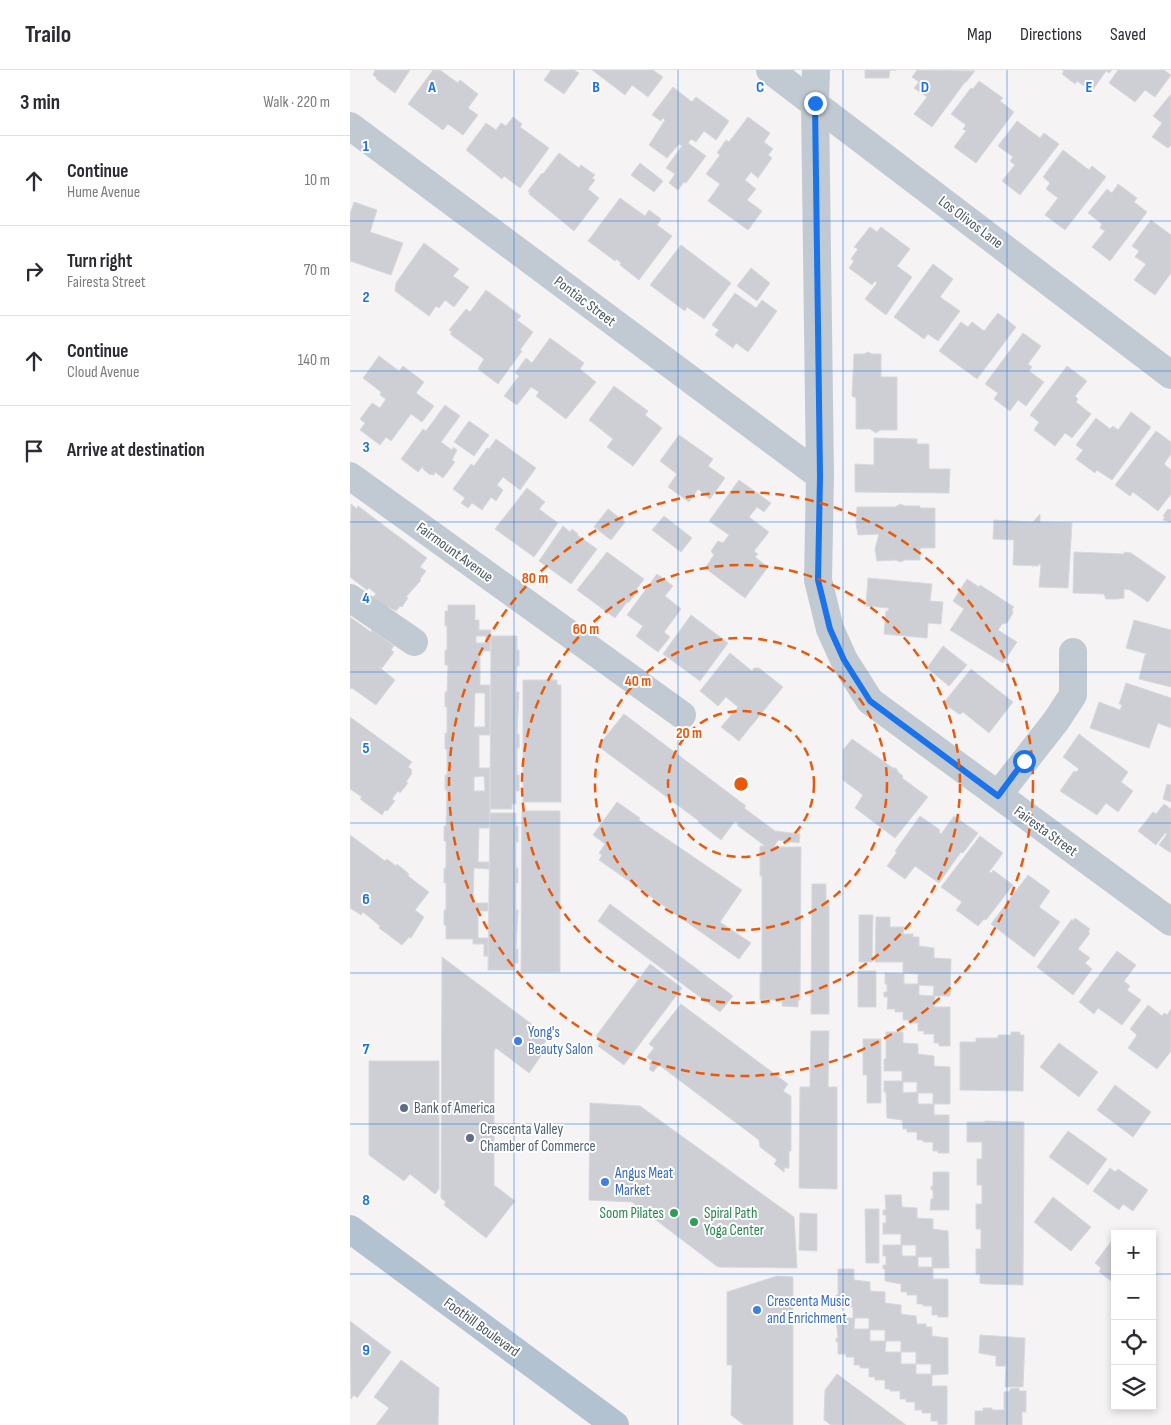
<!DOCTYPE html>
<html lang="en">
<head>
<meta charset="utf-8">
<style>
  :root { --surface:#fff; --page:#f2f2f3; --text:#2b2b33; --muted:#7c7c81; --line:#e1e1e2 }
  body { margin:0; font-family:"Sofia Sans Condensed",sans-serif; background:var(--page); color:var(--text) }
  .controls { position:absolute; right:15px; bottom:15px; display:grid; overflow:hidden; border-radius:0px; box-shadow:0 2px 8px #0003 }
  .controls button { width:45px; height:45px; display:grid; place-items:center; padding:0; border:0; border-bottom:1px solid var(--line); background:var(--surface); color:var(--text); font:25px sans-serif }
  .stop { position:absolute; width:15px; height:15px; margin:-11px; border:4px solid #1a73e8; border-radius:50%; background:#fff }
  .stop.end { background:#1a73e8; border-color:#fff; box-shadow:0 1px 5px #0008 }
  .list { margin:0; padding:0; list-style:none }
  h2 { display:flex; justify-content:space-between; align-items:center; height:65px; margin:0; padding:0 20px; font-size:21px }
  h2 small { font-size:16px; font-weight:400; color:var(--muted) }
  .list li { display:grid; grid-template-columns:32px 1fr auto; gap:15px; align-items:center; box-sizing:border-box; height:90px; padding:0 20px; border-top:1px solid var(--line) }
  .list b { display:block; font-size:19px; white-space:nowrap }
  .list p { margin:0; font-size:16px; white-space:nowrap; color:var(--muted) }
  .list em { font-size:16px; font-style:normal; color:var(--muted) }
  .icon { flex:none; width:28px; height:28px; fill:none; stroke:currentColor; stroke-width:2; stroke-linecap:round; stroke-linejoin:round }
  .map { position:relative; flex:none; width:821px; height:1355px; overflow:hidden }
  header { display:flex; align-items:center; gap:30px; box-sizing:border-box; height:70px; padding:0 25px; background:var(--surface); border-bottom:1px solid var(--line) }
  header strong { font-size:24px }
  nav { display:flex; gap:28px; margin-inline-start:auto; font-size:18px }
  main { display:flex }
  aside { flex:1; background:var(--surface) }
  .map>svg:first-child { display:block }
  .building { fill:#cdcfd5; stroke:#d7d9de; fill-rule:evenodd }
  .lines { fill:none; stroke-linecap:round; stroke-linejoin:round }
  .minor { stroke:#c1cad2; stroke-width:28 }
  .primary { stroke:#b3c2d1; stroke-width:28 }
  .route { stroke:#1a73e8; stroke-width:6 }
  .grid { fill:none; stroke:#1a73e8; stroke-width:1; stroke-opacity:0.55 }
  .ring { fill:none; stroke:#e8590c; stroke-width:2.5; stroke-dasharray:9 6 }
  .shop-dot { fill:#3f7fe0; stroke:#fff; stroke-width:2 }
  .service-dot { fill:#5c6f8a; stroke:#fff; stroke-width:2 }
  .leisure-dot { fill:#2e9e5b; stroke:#fff; stroke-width:2 }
  .labels { text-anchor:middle; stroke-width:4; stroke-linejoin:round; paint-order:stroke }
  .street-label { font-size:15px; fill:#4a5661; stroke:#fff }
  .shop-label { font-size:15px; fill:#366cbe; stroke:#fff; text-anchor:start }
  .service-label { font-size:15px; fill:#4e5e75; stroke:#fff; text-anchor:start }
  .leisure-label { font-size:15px; fill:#27864d; stroke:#fff; text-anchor:end }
  .grid-label { font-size:16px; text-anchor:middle; font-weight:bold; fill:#1a73e8; stroke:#fff; stroke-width:4; stroke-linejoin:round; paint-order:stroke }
  .centre { fill:#e8590c; stroke:#fff; stroke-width:2.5 }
  .ring-label { font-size:15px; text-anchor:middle; font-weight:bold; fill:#e8590c; stroke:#fff; stroke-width:4; stroke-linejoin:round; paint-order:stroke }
</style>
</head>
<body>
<header>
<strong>Trailo</strong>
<nav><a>Map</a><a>Directions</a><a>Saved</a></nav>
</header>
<main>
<aside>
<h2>3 min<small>Walk · 220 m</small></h2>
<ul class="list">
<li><svg class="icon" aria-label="ahead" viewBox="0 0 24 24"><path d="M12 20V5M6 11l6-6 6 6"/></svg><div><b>Continue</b><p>Hume Avenue</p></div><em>10 m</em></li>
<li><svg class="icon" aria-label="right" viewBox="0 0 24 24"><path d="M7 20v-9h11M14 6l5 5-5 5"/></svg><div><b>Turn right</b><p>Fairesta Street</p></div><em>70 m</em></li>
<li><svg class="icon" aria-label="ahead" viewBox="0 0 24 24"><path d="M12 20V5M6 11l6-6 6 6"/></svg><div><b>Continue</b><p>Cloud Avenue</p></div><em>140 m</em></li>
<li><svg class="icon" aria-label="arrive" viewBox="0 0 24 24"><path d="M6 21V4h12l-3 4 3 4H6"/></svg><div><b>Arrive at destination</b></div></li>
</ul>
</aside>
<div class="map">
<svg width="821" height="1355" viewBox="0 0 821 1355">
  <rect width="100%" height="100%" fill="#f5f3f3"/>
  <!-- building -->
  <path class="building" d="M25,0h35l-15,23 -19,-14 1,-1 -4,-3z
    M83,0h7l18,13 2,-3 18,14 -10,14 10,7 -15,20 -15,-11 -5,6 -35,-26z
    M201,0h23l5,3 -15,21 -20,-14z
    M242,0h61l10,7 -15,20 -16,-12 -7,10z
    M515,0h31h-6l-1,8h-24z
    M567,0l58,1 -9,11h-1l-33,45 -18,-13 13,-17 -13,-9 5,-6 -7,-5z
    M712,0h50l-3,3 -3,-2 -14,20 -15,-10 -2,3 -13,-10 2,-3z
    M768,0h46l7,5 -16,22 -10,-7 -10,12 -26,-19z
    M629,11l24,17 -3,3 14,11 -38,51 -22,-16 12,-16 -3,-2 3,-4 -15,-11 20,-26 2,1z
    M323,17l19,15 4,-5 33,24 -13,19 -12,-9 -8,11 -5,-3 -3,4 18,13 -20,27 -2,-1 -6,8 -9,-7 6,-9 -9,-6 16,-22 -3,-2 -12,14 -18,-13 16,-25 -2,-2 -2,3 -9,-6z
    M821,24v51l-3,3 -16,-11 10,-14 -9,-7z
    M163,47l9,7 -2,3 29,21 -29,40 -16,-12 -2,3 -36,-29 20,-27 10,7 5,-7 5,3z
    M398,47l22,16 -6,9 9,7 -5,6 4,3 -14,20 -7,-6 -6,8 11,9 -9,11 15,11 -14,19 -40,-29 12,-17 -14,-10 14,-19 -3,-2 9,-13 3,2z
    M667,51l23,17 4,-5 15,11 -39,51 -18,-14 13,-16 -5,-4 3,-4 -15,-11z
    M713,80l26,20 3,-4 14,11 -41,53 -20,-15 13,-17 -12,-9 4,-6 -7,-6z
    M209,83l20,15 2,-3 14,10 -3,3 3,2 -7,9 11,9 -25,33 -45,-37 1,-2 -2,-1 14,-18 1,1z
    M290,93l23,18 -9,11 -23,-17z
    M768,114l19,14 -3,4 13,10 -37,49 -18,-14 13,-16 -5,-3 2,-4 -14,-11 19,-24 5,4z
    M270,128l25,18 4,-6 12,9 -4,6 15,11 -33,44 -19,-15 1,-2 -5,-4 -1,2 -27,-20z
    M4,132l23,8 -7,22 33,11 -12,32 -41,-14v-47z
    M801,150l20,15v38l-16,22 -21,-15 12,-16 -11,-7 4,-6 -7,-5z
    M520,157l7,5 4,-5 29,22 -13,17 15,11 -26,38 -21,-16 12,-16 -2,-2 -3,4 -23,-17 5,-7 -3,-2 7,-10 -4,-2z
    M74,173l35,26 -6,7 16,11 -15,20 -9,-7 -6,8 -3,-2 -7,10 -34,-25 1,-8z
    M331,175l50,38 -27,36 -17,-12 -2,4 -35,-26z
    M583,194l20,15 -13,18 20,14 -22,30 -10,-7 -4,5 -30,-22z
    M401,198l19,15 -13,18 -20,-15z
    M136,220l35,26 -4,4 16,12 -13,18 2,1 -24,33 -20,-15 6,-10 -34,-25 2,-2 -3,-2 17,-21 4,3z
    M385,223l21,15 6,-8 15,11 -29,41 -12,-9 -3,5 -18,-13 4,-5 -7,-5z
    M648,243l18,14 -39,52 -38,-28 22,-29 7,5 4,-5 12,9z
    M673,263l18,13 -13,18 4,3 -3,4 15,11 -18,24 -8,-6 -8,11 -16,-12 4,-6 -13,-9z
    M200,268l34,25 -4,6 16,13 -30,37 -30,-23 3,-4 -8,-5 -14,18 -13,-9 15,-20 -4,-3 11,-15 6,5z
    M518,282l4,2h9v23h16v53h-17l-4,3 -6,-4h-14v-31l-4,-2 2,-42h10z
    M29,286l20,15 4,-5 21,16 -8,11 18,13 -12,16 -11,-8 -20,27 -5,-4 -6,8 -20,-15 5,-7 -5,-4 12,-16 8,5 6,-9 -6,-4 1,-3 -18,-14z
    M717,296l20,15 -12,15 3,3 -2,3 15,12 -19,24 -7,-5 -10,13 -21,-16 5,-8 -9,-7z
    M264,316l34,25 -3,4 17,13 -29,38 -26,-19 6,-8 -24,-19z
    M95,335l15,11 -19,26 11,8 1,-3 4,3 -5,10 3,2 -12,16 -8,-6 -1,3 -5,-1 -6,-5v-3l-5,6 -17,-13 22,-30 3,2z
    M781,342l20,15 -39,53 -15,-10 -2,3 -19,-14 7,-9 -7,-5 20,-27 14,11 3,-3 5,4z
    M119,351l20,14 -15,21 -20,-14z
    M806,361l15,11v12l-7,10 7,6v24l-13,17 -25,-19 -3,4 -15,-11z
    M329,365l34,24 -5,7 17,12 -15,21 -12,-10 -9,13 -21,-15 9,-13 -17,-13z
    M524,368l43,1v5h12v25h21l-1,24 -94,-1v-28l19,1z
    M146,369l40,29 -16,22 -17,-13 -6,8 6,5 -7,11 -5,-4 -9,13 -10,-7 -4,5 -7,-5 4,-5 -12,-9 18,-25 3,2 13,-18 2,1z
    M389,410l32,23 -7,9 -7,-5 -8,10 20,15 -15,19 4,3 -3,3 13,10 -23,31 -40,-30 9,-13 -3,-4 7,-10 5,2 6,-8 -20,-14z
    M177,418l18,14 -6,7 19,14 -24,34 -39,-28z
    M1,434l6,5 1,-3 69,52 -7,9 6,4 -6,8 1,1 -15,17 2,1 -6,9 -2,-1 -4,5 -7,-4 -1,1 -15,-11 3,-3 -7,-6 -2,2 -17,-13z
    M550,434l5,2h15v2h15v40h-15v12h-16l-3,2 -6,-2 -18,1 -2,-12 4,-15 -21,1 -2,-12 1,-16h38z
    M258,439l17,13 -14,18 -17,-13z
    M818,439l2,1 1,-1v13l-8,-2 2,-3 -2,-1z
    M690,444v8l32,1 -4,65 -29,-1 2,-22 -3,-1v2l-25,-1 1,-25 -21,-1 1,-19 39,2z
    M314,446l28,22 -11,14 -29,-22z
    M213,456l7,6 2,-3 6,5 -1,1 20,14 -26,35 -32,-23z
    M257,482l37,27 -12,16 2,1 -6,7 -1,-1 -12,16 -38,-28z
    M724,482l50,2v-2l7,1 35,24 -18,25 -18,-12 -6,-1v9l-7,1h-11l-2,-5 -31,-1z
    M307,504l16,12 -8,10 16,13 -17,23 6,5 -12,15 -22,-16 7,-10 -16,-11z
    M518,508l64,6 -2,17 13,1 -2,22 -13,-1 -1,15 -43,-4 2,-23h2l1,-3 -23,-2z
    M617,509l12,8 1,-2 34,22 -2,2 1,4 -6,10 -5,1 -4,6 19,12 -14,21 -53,-33 14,-21 -11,-8z
    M98,535h27v15h4v10h12l-1,21h-10v34h10v50h-11v33h11v45l-1,15h-10l-1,34h11v7l-15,-1 -1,35h15v8h-10v27h10v18h-4v-12h-11v-5h-27v-14h-2v-15h2v-27h-2v-15h2v-27h-2v-15h2l1,-36h-2v-15h2v-26h-2v-16h2v-26h-2v-15h2l1,-27h-3v-15h2v-24h-2v-15h3zM126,566h10v7h-10zM125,623h10v34h-11zM134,706l1,15h-11v-14z
    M341,545l37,28 -28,38 -37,-27z
    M0,547l21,15 1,-2 22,16 -3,4 3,2 -12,16 -3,-1 16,13 -19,25 -24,-17 -2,1z
    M784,550l37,10v57l-32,-8 6,-24 2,-1 -21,-6z
    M141,566h26v14h2v16h-2l-1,26h3l-2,42h2v14h-2v27h2v16h-3v13h-4v5h-22z
    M593,576l24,19 -18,21 -22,-18z
    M380,583l22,18 2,-3h5l24,19 -44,54 -18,-14 17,-20 -12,-10 -8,9 -18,-15z
    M621,599l42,33 -24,31 -26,-21 -2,2h-2l-13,-9 -1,-4z
    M173,610h34v5h4v117h-38z
    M776,613l45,15v30l-13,-5 -9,25 -59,-20 9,-26 21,8 2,-5 -3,-1z
    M274,644l122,92 -2,2 31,23 25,3 -1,9 -21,-3 -4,7h27l-1,153h-2v7l-16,-1v-6h-22v-27h2v-97h-2v-30h5l-28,-21 2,-1 -4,-3 -14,19 -23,-18 1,-1 -101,-75z
    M0,647l62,45 -4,5 4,3 -1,2 1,1 -6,9 2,1 -8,10 -2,-2 -6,8 3,2 -8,10 -2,-1 -3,5 -22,-16 2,-2 -12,-8z
    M729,664l49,38 -7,10 12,9 -15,21 -12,-9 -9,12 -37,-24 14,-20 2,1 3,-3 -16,-12z
    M502,669l41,29h3l2,4 5,4 -1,2 26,19 -33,41 -40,-30 8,-13 -20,-15v-30z
    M817,714l4,1v17l-8,-3z
    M267,732l23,16 -1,2 103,70 -22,32 31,21 -12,16 -140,-99 3,-5 -3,-2 6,-9 -12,-9z
    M814,734l7,5v44l-12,-8 8,-11 -2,-1 -9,12 -18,-14 15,-19 3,2z
    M172,741h38v161h-39z
    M140,743h26v13h2v16h-2v26h2v15h-2v27h2l-2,39h2v14h-3v7h-27z
    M570,746l20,14 -1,2 2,2 13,-18 24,17 -15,20 -2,-1 -22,31 -24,-17 -10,13 -18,-13 10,-14 -2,-1z
    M0,765l35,26 2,-2 9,7 1,-2 12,10 -1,2 21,16 -14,18 9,7 -13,21 -2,-1 -7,8 -23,-17 1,-2 -17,-14 -2,3 -11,-7z
    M630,766l23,17 -14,19 3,1 1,-3 20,15 -27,35 -2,-1 -6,7 -22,-16 6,-8 -21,-15z
    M678,805l22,16 -11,16 21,15 -26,35 -43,-33z
    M462,814h14v18h3v112h-18z
    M260,834l123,92 -13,16 -122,-91z
    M509,845h14l-1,47h-13z
    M526,847h14v10h14l-1,7h10v3h6v9l15,2v10l17,1 -1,37h-15l-1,11h16v39h-11v-3h-5v-9h-10v-3h-6v-8h-10l1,-3h-6v-8h-8v-3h-8l1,-12h-4v-5h3v-8h-2v-11l18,1v-12h-28zM554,903l14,1v10h-14zM569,915l15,1 -1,10 -14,-1z
    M725,848l15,11 -2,3 2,1 -12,16 12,9 -5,5 7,6 -19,26 -36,-28 35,-48 1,2z
    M767,881l19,14 -12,16 6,5 -3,4 14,10 -19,25 -24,-17 -4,6 -15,-12z
    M92,887l107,80 -10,13 4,3 -14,20 -33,-25 -2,3v134l21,16 -29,37 -42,-33 2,-3 -5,-4z
    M300,894l32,24 -58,77 -26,-19 4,-6 -6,-4z
    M508,901h18v36h-18z
    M331,934l107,80 -5,7 8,5v55h-2v17h-5v4l-10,-8 3,-4 -17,-13 -1,-7 -100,-75 -6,7 -4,-3 2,-4 -2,-1 3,-3 -5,-4 7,-9 -5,-4z
    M798,935l14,11 2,-3 3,2 4,-6v42l-14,18 -29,-21 9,-13 -7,-6z
    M461,961h18l-1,56h9v102l-38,-1 1,-101h10z
    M536,962h17v11l15,1v10l16,2v10l16,1v37h-16v11h15v38h-11v-2h-5v-9h-10v-2h-6v-8h-10v-3h-4l-1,-9 -15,-2 -1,-26h-2v-11h18v-10h-18v-12h2zM553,1012h14v10l-14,1zM568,1023h15v11h-15z
    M661,962h9v3h4l-1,56 -63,-1v-48h16v-4h22v-3h13z
    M513,969h18v64h-14v-28h-4z
    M709,973l39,29 -19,25 -39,-30z
    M19,991h70v128l-4,5 -25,-20 -6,7 -35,-26z
    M765,1015l36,27 -18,25 -36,-27z
    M240,1033l50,3 154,111 3,51 -79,-1 -86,-65 -43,-2z
    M635,1051l39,1 -1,163 -38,-1 -5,-1v-9h-4v-25h5v-20h-5v-25h6v-19h-5v-26h5v-17h-15v-20h18z
    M718,1061l39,28 -19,26 -39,-28z
    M760,1098l5,4 3,-3 30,21 -15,21 -10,-7 -4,6 -26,-19z
    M583,1102h16v38h-19l1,-11h2v-9h-2v-4h2z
    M535,1125h16l1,12 15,1v10l16,1v10l15,2 1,37h-16v11h15v38h-10v-2h-6v-9h-9v-2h-6v-9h-10v-3h-6v-8l-16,-3v-12h-2v-4h3v-9h-3v-11h18v-11h-18v-11h3v-8h-3v-5h3zM552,1175h14v11h-14zM568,1187h14v10h-14z
    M703,1127l38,30 -20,24 -37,-29z
    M515,1139h14v54h-13z
    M450,1143l17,1v37l-18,-1z
    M763,1169l2,1v44l-16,-12 2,-4 -6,-5z
    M488,1199h16v11l16,2v9l15,1v11l16,2v9l15,2 1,8h9v3h6v9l16,2v36l-16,1v11h15v38l-9,1v-4h-7v-8h-9v-3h-7v-8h-9v-3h-6v-8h-10v-2h-5v-9h-10v-3h-6v-9h-9v-3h-6v-8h-8v-3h-8v-12h-2v-4h2l-2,-20h17v-11h-17v-12h2zM505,1248h14v11h-15zM520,1260h15v11h-15zM536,1271h15v11h-16zM551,1282h15v12h-15zM566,1294h15v10h-15z
    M427,1206l16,1v148h-49l-13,-10 1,-50h-5v-73z
    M0,1251l41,31 -34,46 -3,-3 -3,4z
    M630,1265l45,3 -2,49h-18l1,-21h-10v-10l-17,-3z
    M51,1290l38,28 -1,37h-62l13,-17 -15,-11z
    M487,1304l69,51h-75l-7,-5 1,-30z
    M669,1318v3h7v21h-4v13h-47v-14h8v-3h9v2h12v-18l6,-1v-2z"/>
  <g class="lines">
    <!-- minor -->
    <path class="minor" d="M420,0l401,305
      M466,0l-1,33 5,373 -2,104 12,49 14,31 26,41 301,221
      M0,56l470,350
      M0,406l332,239
      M0,528l64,44
      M648,725l58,-74 17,-26v-43"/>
    <!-- primary -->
    <path class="primary" d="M0,1159l265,196"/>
  </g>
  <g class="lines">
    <!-- route -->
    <path class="route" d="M465,33l5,373 -2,104 12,49 14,31 26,41 128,95 26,-35"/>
  </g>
  <!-- grid -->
  <path class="grid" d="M164,0v1355M328,0v1355M493,0v1355M657,0v1355M0,151h821M0,301h821M0,452h821M0,602h821M0,753h821M0,903h821M0,1054h821M0,1204h765M802,1204h19"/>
  <!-- distance rings -->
  <g class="ring">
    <circle cx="391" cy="714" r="73"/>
    <circle cx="391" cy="714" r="146"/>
    <circle cx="391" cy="714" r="219"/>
    <circle cx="391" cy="714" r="292"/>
  </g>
  <!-- markers -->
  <g class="shop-dot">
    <circle cx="168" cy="971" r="5"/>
    <circle cx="255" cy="1112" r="5"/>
    <circle cx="407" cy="1240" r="5"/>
  </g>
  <g class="service-dot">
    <circle cx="54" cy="1038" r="5"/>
    <circle cx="120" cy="1068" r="5"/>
  </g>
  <g class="leisure-dot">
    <circle cx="324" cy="1143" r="5"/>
    <circle cx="344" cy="1152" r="5"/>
  </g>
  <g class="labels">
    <!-- street labels -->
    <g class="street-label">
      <text transform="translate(621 152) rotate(37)" y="5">Los Olivos Lane</text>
      <text transform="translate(235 231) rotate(37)" y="5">Pontiac Street</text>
      <text transform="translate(105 482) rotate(36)" y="5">Fairmount Avenue</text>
      <text transform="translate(696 761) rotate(36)" y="5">Fairesta Street</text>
      <text transform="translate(132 1257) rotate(36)" y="5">Foothill Boulevard</text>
    </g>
    <!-- shop labels -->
    <g class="shop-label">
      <text x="178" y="967">Yong's<tspan x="178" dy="17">Beauty Salon</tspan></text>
      <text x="265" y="1108">Angus Meat<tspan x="265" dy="17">Market</tspan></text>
      <text x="417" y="1236">Crescenta Music<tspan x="417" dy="17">and Enrichment</tspan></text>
    </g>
    <!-- service labels -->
    <g class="service-label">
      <text x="64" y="1043">Bank of America</text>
      <text x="130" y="1064">Crescenta Valley<tspan x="130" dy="17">Chamber of Commerce</tspan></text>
    </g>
    <!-- leisure labels -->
    <g class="leisure-label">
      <text x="314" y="1148">Soom Pilates</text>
      <text x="354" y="1148" text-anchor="start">Spiral Path<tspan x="354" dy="17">Yoga Center</tspan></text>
    </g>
  </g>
  <g class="grid-label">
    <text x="82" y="22">A</text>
    <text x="246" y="22">B</text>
    <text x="410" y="22">C</text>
    <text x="575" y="22">D</text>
    <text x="739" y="22">E</text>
    <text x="16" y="81">1</text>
    <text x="16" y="232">2</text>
    <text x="16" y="382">3</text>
    <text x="16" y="533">4</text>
    <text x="16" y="683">5</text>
    <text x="16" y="834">6</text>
    <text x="16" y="984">7</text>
    <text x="16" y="1135">8</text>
    <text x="16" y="1285">9</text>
  </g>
  <circle cx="391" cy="714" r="8" class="centre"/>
  <g class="ring-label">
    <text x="185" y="513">80 m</text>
    <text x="236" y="564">60 m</text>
    <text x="288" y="616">40 m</text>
    <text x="339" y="668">20 m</text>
  </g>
</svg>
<div class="controls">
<button>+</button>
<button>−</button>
<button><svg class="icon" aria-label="locate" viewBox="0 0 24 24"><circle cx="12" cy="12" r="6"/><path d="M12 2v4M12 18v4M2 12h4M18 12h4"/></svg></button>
<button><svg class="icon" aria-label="layers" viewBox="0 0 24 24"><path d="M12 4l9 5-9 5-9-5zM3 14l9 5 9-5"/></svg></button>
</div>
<div class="stop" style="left:674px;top:691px"></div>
<div class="stop end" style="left:465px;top:33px"></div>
</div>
</main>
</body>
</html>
